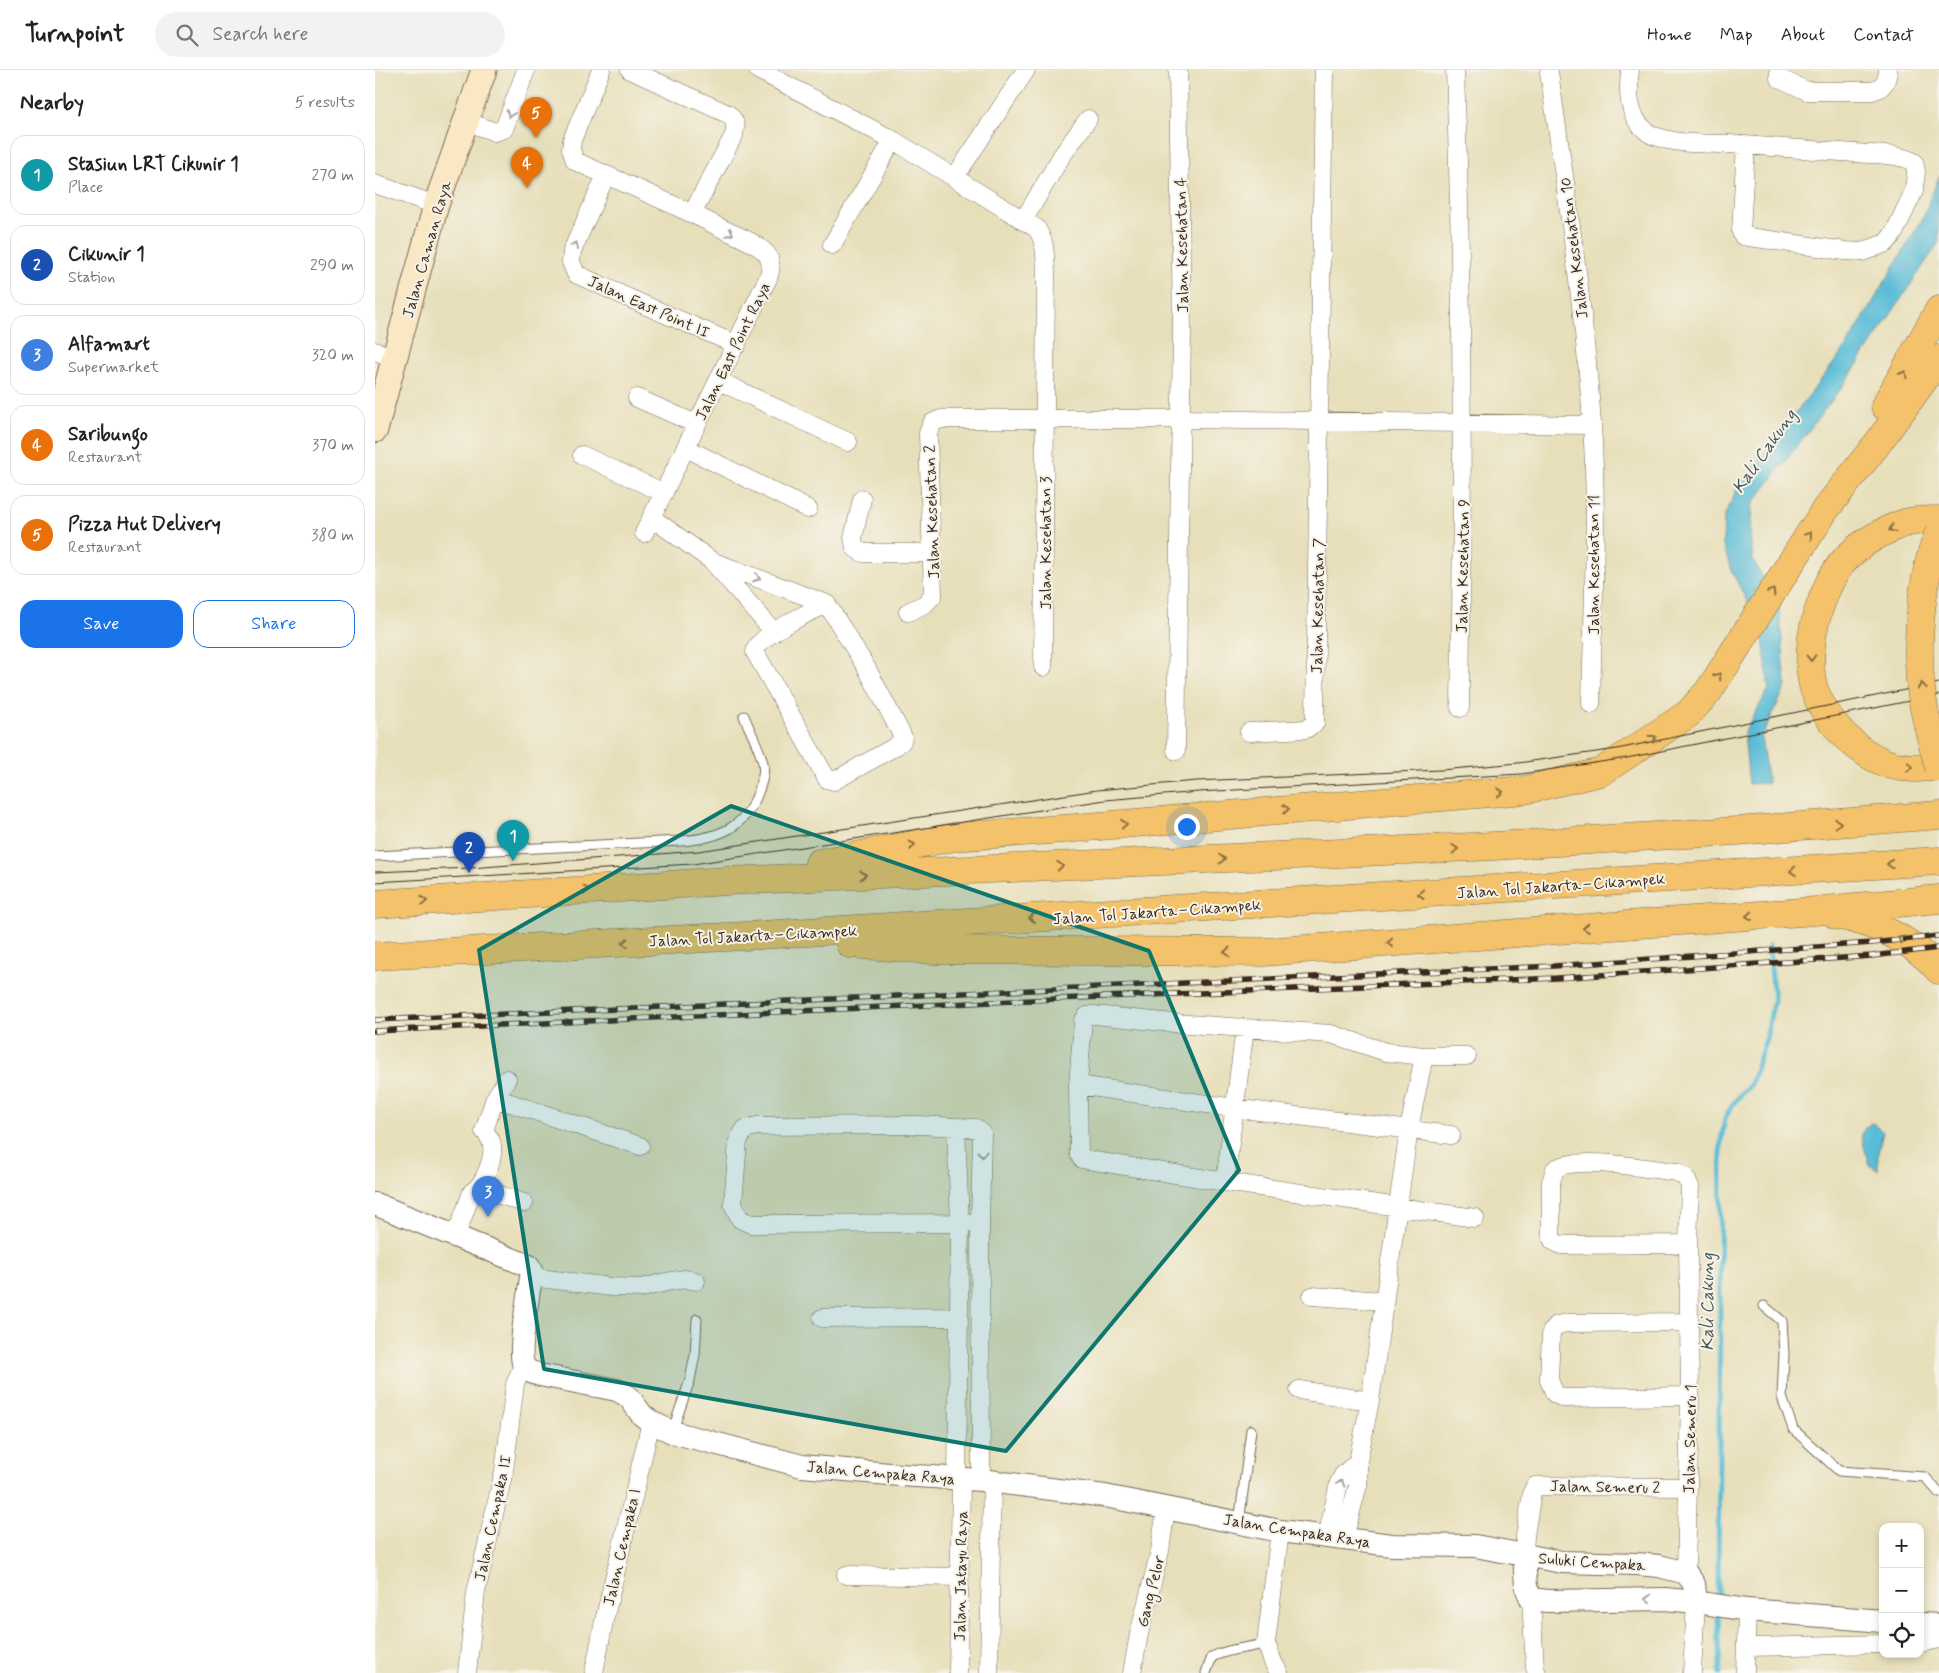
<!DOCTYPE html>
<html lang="en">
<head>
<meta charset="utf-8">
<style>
  :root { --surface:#fff; --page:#f2f2f2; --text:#222; --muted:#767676; --line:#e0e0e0; --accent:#1a73e8 }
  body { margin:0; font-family:Mynerve,sans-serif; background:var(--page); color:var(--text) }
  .controls { position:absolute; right:15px; bottom:15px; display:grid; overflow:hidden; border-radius:10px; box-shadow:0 2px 8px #0003 }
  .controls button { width:45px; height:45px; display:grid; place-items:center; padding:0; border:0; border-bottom:1px solid var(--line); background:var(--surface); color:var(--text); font:25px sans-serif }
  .you { position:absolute; left:811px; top:756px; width:18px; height:18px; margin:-12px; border:4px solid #fff; border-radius:50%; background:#1a73e8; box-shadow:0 0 0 8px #1a73e833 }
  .badge { display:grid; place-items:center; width:32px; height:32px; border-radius:50%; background:var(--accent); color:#fff; font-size:16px; font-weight:700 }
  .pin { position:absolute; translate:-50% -41px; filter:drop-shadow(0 1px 2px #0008) }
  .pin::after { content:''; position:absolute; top:26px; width:18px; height:15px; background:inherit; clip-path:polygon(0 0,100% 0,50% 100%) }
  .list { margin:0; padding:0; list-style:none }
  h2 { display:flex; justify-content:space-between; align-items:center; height:65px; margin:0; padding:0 20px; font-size:21px }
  h2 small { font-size:16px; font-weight:400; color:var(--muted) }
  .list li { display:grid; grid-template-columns:32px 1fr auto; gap:15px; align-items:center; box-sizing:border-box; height:80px; margin:0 10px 10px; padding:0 10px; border:1px solid var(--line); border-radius:15px }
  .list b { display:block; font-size:19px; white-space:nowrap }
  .list p { margin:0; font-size:16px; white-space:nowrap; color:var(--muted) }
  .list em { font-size:16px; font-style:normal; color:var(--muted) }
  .actions { display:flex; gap:10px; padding:15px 20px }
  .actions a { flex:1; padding:11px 0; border:1px solid var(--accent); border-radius:15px; text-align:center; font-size:18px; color:var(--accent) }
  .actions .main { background:var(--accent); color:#fff }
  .icon { flex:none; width:28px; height:28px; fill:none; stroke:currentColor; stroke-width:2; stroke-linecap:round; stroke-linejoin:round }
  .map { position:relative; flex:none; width:1564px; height:1603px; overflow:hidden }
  header { display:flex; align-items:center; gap:30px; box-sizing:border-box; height:70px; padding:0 25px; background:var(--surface); border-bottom:1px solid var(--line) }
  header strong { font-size:24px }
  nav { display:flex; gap:28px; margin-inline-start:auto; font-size:18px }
  .search { width:350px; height:45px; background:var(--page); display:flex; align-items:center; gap:12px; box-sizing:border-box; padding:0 18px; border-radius:28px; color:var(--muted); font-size:19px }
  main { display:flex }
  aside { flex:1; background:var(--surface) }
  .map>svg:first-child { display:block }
  .water { fill:#58bcd7; stroke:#4a737a }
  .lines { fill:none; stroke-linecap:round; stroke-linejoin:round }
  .stream { stroke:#58bcd7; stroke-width:5 }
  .service-casing { stroke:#776955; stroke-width:11 }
  .minor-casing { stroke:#776955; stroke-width:19 }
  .tertiary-casing { stroke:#776955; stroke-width:24 }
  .secondary-casing { stroke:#776955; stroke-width:27 }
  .motorway-casing { stroke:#776955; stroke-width:29 }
  .service { stroke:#fff; stroke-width:9 }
  .minor { stroke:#fff; stroke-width:18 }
  .tertiary { stroke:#fff; stroke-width:22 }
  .secondary { stroke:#fae7c3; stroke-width:25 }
  .motorway { stroke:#f3c26a; stroke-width:28 }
  .tram { stroke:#3b2a1e; stroke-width:1 }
  .rail-casing { stroke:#3b2a1e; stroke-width:5.5 }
  .rail { stroke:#f7f3e8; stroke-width:4; stroke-dasharray:11; stroke-linecap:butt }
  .motorway-bridge-casing { stroke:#776955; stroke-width:29; stroke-linecap:butt }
  .motorway-bridge { stroke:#f3c26a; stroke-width:28 }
  .oneway { stroke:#a79f9a }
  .oneway2 { stroke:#8e6e40 }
  .marked { fill:#0f766e; fill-opacity:0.2; stroke:#0f766e; stroke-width:4; stroke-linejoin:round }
  .labels { text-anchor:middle; stroke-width:4; stroke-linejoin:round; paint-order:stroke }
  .street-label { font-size:16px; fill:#3b2a1e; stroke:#f7f3e8 }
  .water-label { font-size:18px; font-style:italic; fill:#445656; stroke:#f7f3e8 }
</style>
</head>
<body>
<header>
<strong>Turnpoint</strong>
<div class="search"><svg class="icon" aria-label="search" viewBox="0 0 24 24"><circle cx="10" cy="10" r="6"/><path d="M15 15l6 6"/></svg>Search here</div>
<nav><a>Home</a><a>Map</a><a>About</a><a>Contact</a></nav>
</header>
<main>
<aside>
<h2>Nearby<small>5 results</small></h2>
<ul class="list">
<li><span class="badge" style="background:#0f9aa8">1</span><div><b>Stasiun LRT Cikunir 1</b><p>Place</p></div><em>270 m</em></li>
<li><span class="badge" style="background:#1a4fb4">2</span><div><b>Cikunir 1</b><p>Station</p></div><em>290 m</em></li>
<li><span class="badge" style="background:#3f7fe0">3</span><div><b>Alfamart</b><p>Supermarket</p></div><em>320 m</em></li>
<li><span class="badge" style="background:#e8710a">4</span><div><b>Saribungo</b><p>Restaurant</p></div><em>370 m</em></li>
<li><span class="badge" style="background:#e8710a">5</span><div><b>Pizza Hut Delivery</b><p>Restaurant</p></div><em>380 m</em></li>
</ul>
<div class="actions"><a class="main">Save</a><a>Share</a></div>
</aside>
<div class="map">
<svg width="1564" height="1603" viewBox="0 0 1564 1603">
  <rect width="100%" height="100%" fill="#f7f3e8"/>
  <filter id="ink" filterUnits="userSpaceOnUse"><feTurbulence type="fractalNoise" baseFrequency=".02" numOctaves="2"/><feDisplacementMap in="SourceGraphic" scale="10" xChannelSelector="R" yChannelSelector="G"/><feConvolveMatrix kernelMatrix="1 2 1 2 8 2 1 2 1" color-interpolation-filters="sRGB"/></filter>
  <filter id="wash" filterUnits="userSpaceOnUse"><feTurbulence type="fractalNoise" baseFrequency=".0096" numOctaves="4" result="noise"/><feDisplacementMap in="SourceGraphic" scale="20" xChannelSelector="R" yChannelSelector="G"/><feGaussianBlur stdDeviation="1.12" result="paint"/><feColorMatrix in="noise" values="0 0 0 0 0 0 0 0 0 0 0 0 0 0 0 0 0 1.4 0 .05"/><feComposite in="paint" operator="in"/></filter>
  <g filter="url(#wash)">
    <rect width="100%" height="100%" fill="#e7dfba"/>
    <!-- water -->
    <path class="water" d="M1564,106v66l-94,141 -93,122 -2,31 3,24 26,46 7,80 -25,52 7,45 -19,1 -5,-52 25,-43 -7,-59 -31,-60 -8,-25 1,-28 12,-26 110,-144 77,-129z
      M1496,1053l7,3 5,6 -5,21v17l-9,-5 -8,-31 5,-7z"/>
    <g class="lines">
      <!-- stream -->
      <path class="stream" d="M1343,1530l3,-458 4,-24 10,-17 16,-17 15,-45 8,-40 -5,-54
        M1343,1541l2,62"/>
    </g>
  </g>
  <g filter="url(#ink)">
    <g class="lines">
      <!-- service casing -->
      <g class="service-casing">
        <path id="service" d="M0,786l306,-15c38,-3 65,-13 78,-51 3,-8 6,-18 4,-27 -4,-16 -13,-32 -19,-47
          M1389,1236l18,15 2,33 -2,43 11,32 46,42 86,6 14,16
          M297,1362l18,-52 5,-25 2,-36
          M864,1453l12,-93
          M831,1603l6,-16c17,-9 36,-8 54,-14"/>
      </g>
      <!-- minor casing -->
      <g class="minor-casing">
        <path id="minor" d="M226,0l-29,70 -1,9 4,12c48,22 97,42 144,66 15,8 35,14 47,26 7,8 5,17 2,25l-124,255
          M255,0l98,44c8,7 8,11 6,21l-42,79
          M383,0l135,70 143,88c10,13 9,28 10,44l-3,395
          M1080,0c8,213 8,425 5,638
          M1255,0c-2,21 -3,45 15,60 3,3 8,6 13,7 22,8 48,6 71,7 42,3 84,6 126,9 19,2 42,0 59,9l2,9 -2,20 -20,42 -8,10 -24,9 -17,-1 -96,-14 -6,-1 -2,-4 5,-87
          M1404,0v8l28,13h65c12,-3 15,-9 16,-21
          M1174,2c17,117 35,234 43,352 6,93 1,187 -1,280
          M91,51l29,11 9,-3 22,-59
          M231,105l-34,76 -1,11 5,12 57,26 104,45
          M580,107l71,-107
          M0,114l61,21
          M648,151l38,-64 27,-38
          M457,175l61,-105
          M0,281l20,7
          M344,311l129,61
          M262,328l59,26
          M311,378l122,61
          M207,385l82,38
          M487,429l-9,39 2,10 8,5h69
          M277,448l60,43 62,71
          M339,492l113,42
          M452,534l39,63 37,70 -1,4 -6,5 -62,35 -7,-2 -72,-127c0,-15 58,-42 72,-48z
          M533,542l17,-8 8,-9 -5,-162 4,-10 9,-4h240l411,6
          M874,662l57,-3 9,-6v-7l9,-646
          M801,681l6,-421 -4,-260
          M1092,986h-43l-38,-4 -55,-18 -157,-11 -80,-8 -7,1 -4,5 -5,64 1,69 3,5 143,23 250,36
          M703,1015l156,23 217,27
          M120,1028l145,48
          M581,1058l4,95 -3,256
          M850,1112l20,-154
          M104,1118l45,15
          M605,1153l-229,1 -11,-5 -7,-15 5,-63 7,-12 12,-3 161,-1 58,3 6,5 -2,90 1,257
          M80,1168l17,-46c12,-7 22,-33 20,-47 -1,-6 -4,-10 -8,-14l11,-33 12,-19
          M156,1207l80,10 31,1 24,-6 19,-3 11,2
          M937,1226l73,5
          M447,1248l137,-1
          M1314,1252l-121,1 -11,2 -6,7 -2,48 6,14 8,4 127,-2
          M924,1320l71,11
          M952,1467l12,-54 4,-8 15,-14
          M969,1468l14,-53v-24l12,-60 39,-272 15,-73
          M1149,1486l1,-20 7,-44 3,-6 152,1
          M1311,1503l4,-177 -2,-152 2,-58 -5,-9 -8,-5c-28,-3 -100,-17 -122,-3l-4,13v54l2,5 8,4 127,-1
          M471,1505l114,2
          M1156,1529l4,69 2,5
          M1545,1573l15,-3
          M1372,1577l136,-3
          M92,1603l9,-81 28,-121 11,-87 8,-19
          M219,1603l10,-52 47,-199
          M583,1603l3,-194
          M614,1603l3,-192
          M757,1603l7,-39 21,-83 6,-43
          M904,1603l-6,-11 -7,-19 14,-112
          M1317,1603l4,-71
          M1370,1603l2,-63"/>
      </g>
      <!-- tertiary casing -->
      <g class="tertiary-casing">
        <path id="tertiary" d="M0,1134l154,62 3,5 -1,6c-2,17 -14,77 -7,89 3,6 10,7 16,9l77,15 12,7 13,18 9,7 21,10 130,34 98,9 81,5 124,16 175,35 112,14 83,1 87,16 75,2 22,2 27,7 8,11 2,18
          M1149,1486l2,31 5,12 17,2 117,-2 31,3 51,8 136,11
          M1545,1554l19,1"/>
      </g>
      <!-- secondary casing -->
      <g class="secondary-casing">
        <path id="secondary" d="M0,360l61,-225 48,-135"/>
      </g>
      <!-- motorway casing -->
      <g class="motorway-casing">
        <path id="motorway" d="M1510,336l54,-96
          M1564,450c-11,0 -24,0 -34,3 -26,9 -56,26 -70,50 -10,15 -20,45 -23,64 -2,16 -3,36 2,52 11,31 39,60 69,73 15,7 39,7 56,4
          M444,793l135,-26 122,-9 449,-38 76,-18 87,-58 20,-22 117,-182 52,-66 62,-85
          M0,834l352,-23 767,-35 243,-15 202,-16
          M1461,845c38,7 77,25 103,55
          M475,874l83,6 330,2 552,-41 124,-12
          M0,886l370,-20 1194,-75"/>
      </g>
      <!-- service -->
      <use href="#service" class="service"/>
      <!-- minor -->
      <use href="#minor" class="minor"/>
      <!-- tertiary -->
      <use href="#tertiary" class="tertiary"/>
      <!-- secondary -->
      <use href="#secondary" class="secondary"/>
      <!-- motorway -->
      <use href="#motorway" class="motorway"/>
      <!-- tram -->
      <path class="tram" d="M0,802l95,-4 229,-17 398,-61 99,-9 245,-11 77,-7 99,-14 322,-66
        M0,812l318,-18 412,-64 94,-8 322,-18 106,-16 312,-63"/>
      <!-- rail casing -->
      <g class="rail-casing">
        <path id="rail" d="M0,950l1179,-54 318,-23 67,-7
          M0,961l680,-32 502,-21 315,-22 67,-8"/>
      </g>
      <!-- rail -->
      <use href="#rail" class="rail"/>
      <!-- motorway-bridge casing -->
      <g class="motorway-bridge-casing">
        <path id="motorway-bridge" d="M1564,463c-20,48 -25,124 -15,175 4,20 10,40 15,60"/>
      </g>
      <!-- motorway-bridge -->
      <use href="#motorway-bridge" class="motorway-bridge"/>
    </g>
    <!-- one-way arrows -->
    <defs><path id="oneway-chevron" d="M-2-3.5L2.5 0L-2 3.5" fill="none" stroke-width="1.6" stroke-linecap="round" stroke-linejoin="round" transform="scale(1.25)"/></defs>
    <g class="oneway">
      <use href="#oneway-chevron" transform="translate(135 44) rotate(110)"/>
      <use href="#oneway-chevron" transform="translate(355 163) rotate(27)"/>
      <use href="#oneway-chevron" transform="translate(200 175) rotate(-67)"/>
      <use href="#oneway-chevron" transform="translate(382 508) rotate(20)"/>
      <use href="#oneway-chevron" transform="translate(607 1084) rotate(91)"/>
      <use href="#oneway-chevron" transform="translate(966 1413) rotate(-72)"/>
      <use href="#oneway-chevron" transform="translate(1273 1529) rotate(-179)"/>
    </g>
    <g class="oneway2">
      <use href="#oneway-chevron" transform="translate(1529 304) rotate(-60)"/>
      <use href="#oneway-chevron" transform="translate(1517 459) rotate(156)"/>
      <use href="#oneway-chevron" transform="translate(1434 465) rotate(-56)"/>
      <use href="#oneway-chevron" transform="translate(1397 522) rotate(-58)"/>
      <use href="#oneway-chevron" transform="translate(1436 588) rotate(89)"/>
      <use href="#oneway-chevron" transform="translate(1343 606) rotate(-57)"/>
      <use href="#oneway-chevron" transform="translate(1547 616) rotate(-95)"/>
      <use href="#oneway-chevron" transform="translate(1278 668) rotate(-34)"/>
      <use href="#oneway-chevron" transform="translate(1535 697) rotate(5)"/>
      <use href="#oneway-chevron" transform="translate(1125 722) rotate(-5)"/>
      <use href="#oneway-chevron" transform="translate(911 739) rotate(-5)"/>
      <use href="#oneway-chevron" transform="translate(1463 753) rotate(-4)"/>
      <use href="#oneway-chevron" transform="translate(749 754) rotate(-5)"/>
      <use href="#oneway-chevron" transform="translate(537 775) rotate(-11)"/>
      <use href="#oneway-chevron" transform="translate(1080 779) rotate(-3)"/>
      <use href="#oneway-chevron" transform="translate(847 789) rotate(-3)"/>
      <use href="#oneway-chevron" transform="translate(1515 794) rotate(176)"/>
      <use href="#oneway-chevron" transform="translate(685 796) rotate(-3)"/>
      <use href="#oneway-chevron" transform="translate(1418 801) rotate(176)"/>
      <use href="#oneway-chevron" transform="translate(488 805) rotate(-3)"/>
      <use href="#oneway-chevron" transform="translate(211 820) rotate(-4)"/>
      <use href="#oneway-chevron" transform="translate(1046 824) rotate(176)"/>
      <use href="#oneway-chevron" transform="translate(49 831) rotate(-4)"/>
      <use href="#oneway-chevron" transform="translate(1374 846) rotate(176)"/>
      <use href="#oneway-chevron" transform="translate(657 848) rotate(176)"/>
      <use href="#oneway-chevron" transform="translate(1211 858) rotate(176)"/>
      <use href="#oneway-chevron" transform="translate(1526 869) rotate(-151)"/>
      <use href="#oneway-chevron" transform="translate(250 873) rotate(177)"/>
      <use href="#oneway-chevron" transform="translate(1015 873) rotate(176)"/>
      <use href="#oneway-chevron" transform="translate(852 882) rotate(-180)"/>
    </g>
  </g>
  <!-- marked area -->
  <path class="marked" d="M356,736l418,145 90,219 -233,281 -462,-82 -65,-419z"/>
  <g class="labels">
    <!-- street labels -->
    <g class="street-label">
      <text transform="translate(806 175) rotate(-91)" y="6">Jalan Kesehatan 4</text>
      <text transform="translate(1198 178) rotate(-97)" y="6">Jalan Kesehatan 10</text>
      <text transform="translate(51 179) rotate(-74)" y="6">Jalan Caman Raya</text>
      <text transform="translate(274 236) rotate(24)" y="6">Jalan East Point II</text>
      <text transform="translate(357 281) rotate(-64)" y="6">Jalan East Point Raya</text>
      <text transform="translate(556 442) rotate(-92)" y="6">Jalan Kesehatan 2</text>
      <text transform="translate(670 473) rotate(-90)" y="6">Jalan Kesehatan 3</text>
      <text transform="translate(1218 495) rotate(-90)" y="6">Jalan Kesehatan 11</text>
      <text transform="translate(1087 496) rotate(-89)" y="6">Jalan Kesehatan 9</text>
      <text transform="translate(942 536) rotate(-89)" y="6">Jalan Kesehatan 7</text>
      <text transform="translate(1186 815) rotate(-4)" y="6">Jalan Tol Jakarta–Cikampek</text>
      <text transform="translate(782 841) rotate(-4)" y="6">Jalan Tol Jakarta–Cikampek</text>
      <text transform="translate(378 865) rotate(-3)" y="6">Jalan Tol Jakarta–Cikampek</text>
      <text transform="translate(1314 1369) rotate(-89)" y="6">Jalan Semeru 1</text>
      <text transform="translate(506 1402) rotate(5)" y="6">Jalan Cempaka Raya</text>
      <text transform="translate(1230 1416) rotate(1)" y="6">Jalan Semeru 2</text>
      <text transform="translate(117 1448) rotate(-78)" y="6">Jalan Cempaka II</text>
      <text transform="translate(922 1460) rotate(9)" y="6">Jalan Cempaka Raya</text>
      <text transform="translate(246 1477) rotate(-77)" y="6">Jalan Cempaka I</text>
      <text transform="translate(1217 1491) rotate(4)" y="6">Suluki Cempaka</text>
      <text transform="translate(585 1506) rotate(-89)" y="6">Jalan Jatayu Raya</text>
      <text transform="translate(775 1521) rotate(-76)" y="6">Gang Pelor</text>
    </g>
    <!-- water labels -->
    <g class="water-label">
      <text transform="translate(1389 381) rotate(-55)" y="6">Kali Cakung</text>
      <text transform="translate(1332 1232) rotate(-90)" y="6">Kali Cakung</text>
    </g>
  </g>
</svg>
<div class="controls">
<button>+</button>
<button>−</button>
<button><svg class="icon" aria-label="locate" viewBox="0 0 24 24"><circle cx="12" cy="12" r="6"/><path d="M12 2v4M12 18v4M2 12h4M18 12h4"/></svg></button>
</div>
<div class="you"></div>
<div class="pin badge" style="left:138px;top:791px;background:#0f9aa8">1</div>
<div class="pin badge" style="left:94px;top:803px;background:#1a4fb4">2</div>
<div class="pin badge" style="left:113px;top:1147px;background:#3f7fe0">3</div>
<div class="pin badge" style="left:152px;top:118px;background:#e8710a">4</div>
<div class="pin badge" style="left:161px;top:68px;background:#e8710a">5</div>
</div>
</main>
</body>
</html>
